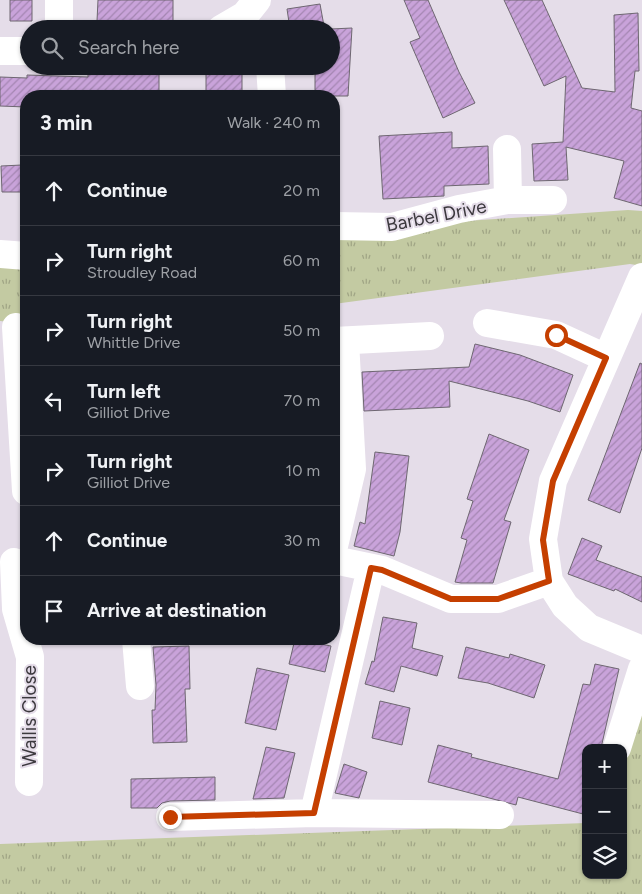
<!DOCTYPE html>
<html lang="en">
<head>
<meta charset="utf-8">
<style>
  :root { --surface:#171b24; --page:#242831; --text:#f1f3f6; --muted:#9ea1a6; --line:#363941 }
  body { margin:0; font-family:Figtree,sans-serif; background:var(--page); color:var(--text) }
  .controls { position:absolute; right:15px; bottom:15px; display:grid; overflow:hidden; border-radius:10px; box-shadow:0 1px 4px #0004 }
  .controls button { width:45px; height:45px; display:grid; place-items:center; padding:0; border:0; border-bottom:1px solid var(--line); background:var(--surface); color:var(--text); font:25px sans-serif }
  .stop { position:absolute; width:15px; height:15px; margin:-11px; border:4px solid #c53f00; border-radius:50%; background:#fff }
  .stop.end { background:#c53f00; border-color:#fff; box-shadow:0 1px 5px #0008 }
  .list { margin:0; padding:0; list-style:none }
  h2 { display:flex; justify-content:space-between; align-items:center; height:65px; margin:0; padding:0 20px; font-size:21px }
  h2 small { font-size:16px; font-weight:400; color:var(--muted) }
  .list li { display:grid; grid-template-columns:32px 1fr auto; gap:15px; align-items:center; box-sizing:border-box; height:70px; padding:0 20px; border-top:1px solid var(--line) }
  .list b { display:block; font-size:19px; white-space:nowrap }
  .list p { margin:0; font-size:16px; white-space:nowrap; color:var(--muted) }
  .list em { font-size:16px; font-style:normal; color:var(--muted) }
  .icon { flex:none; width:28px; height:28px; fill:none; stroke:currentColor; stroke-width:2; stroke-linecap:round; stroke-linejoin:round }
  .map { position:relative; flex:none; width:642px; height:894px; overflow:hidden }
  .search { position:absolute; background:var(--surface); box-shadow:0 1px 4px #0004; left:20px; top:20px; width:320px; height:55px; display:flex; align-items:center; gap:12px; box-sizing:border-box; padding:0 18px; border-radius:28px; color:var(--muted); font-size:19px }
  .panel { position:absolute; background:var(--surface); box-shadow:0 1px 4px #0004; left:20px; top:90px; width:320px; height:555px; border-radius:20px }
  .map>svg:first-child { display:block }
  .grass { fill:url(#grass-tufts) }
  .building { fill:url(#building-hatch); stroke:#6e6771 }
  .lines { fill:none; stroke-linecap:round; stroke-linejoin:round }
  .minor { stroke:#fff; stroke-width:28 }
  .route { stroke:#c53f00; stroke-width:6 }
  .labels { text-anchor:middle; stroke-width:4; stroke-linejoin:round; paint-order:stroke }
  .street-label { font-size:19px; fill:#3c393e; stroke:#e5dde9 }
</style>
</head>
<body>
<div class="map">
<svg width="642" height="894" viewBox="0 0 642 894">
  <defs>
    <pattern id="grass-tufts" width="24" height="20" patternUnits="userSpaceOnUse" patternTransform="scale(1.25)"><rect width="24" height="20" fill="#c3caa2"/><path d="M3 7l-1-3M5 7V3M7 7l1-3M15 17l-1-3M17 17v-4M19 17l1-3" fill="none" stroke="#a0a585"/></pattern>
    <pattern id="building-hatch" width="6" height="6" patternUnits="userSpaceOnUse" patternTransform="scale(1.25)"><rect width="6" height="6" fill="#c9a3da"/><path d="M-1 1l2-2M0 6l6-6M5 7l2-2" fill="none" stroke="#a486b2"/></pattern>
  </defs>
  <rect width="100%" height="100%" fill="#e5dde9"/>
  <!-- grass -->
  <path class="grass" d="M628,210l14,1v55l-12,-2 -296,40v-74z
    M26,250v74l-26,-3v-69z
    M642,700v194h-642v-50l586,-21v52h37v-113z"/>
  <!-- building -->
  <path class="building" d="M10,0h22v21h-22z
    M98,0h75v23l-76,-2z
    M404,0h24l31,72 16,31 -32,15 -33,-76 10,-4z
    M504,0h38l40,88 33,4 -1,-77 24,-2 1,58h-4l-4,37 11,3v95l-28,-8 10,-37 -58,-14 2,33 -34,1 -2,-37 31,-2 3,-66 -22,10z
    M320,4l4,22 -34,3 -3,-20z
    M352,28l-4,68h-33v-30h16v-37z
    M206,69h36v22h-8v5h-28z
    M131,71h28v25h-133v11l-26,-1v-29l27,1v-3l61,2v-3h43z
    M452,132v16l36,-2 1,38 -45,2v10l-61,3 -4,-63z
    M22,165l1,27h-21l-1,-26z
    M475,344l45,11 53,20 -13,37 -32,-11 -79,-20 1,26 -86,4 -2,-39 107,-5z
    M640,363l2,1v84l-22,65 -32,-13z
    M489,434l40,16 -25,70 7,2 -18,61h-32l-6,-1 12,-42 -6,-2 12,-37 -6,-2z
    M375,452l34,4 -9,76 -6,24 -40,-10 6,-24 5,2z
    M582,538l20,8 -6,14 46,17v25l-27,-13 -1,2 -46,-17z
    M383,617l34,6 -5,25 31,8 -6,20 -36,-10 -7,26 -29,-8 7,-23 2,1z
    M295,639l36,7 -6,26 -36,-8z
    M189,646l1,43h-5l2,53 -34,1 -1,-33h3l1,-25 -3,-38z
    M466,647l43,11 1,-4 35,11 -11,33 -46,-15 -30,-5z
    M595,664l24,5 -18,79h-15v55l-3,11 -65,-17 -2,8 -88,-23 10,-37 34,9 -1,3 87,22 25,-95 7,1z
    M257,668l32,7 -13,55 -31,-7z
    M380,701l30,7 -8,37 -30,-7z
    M266,747l29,6 -11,45 -31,1z
    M344,764l23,8 -8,26 -24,-5z
    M215,777v23l-45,1 -8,2 -5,5h-26v-29z"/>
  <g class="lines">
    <!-- minor -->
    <path class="minor" d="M59,0v29
      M221,29l24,-14 12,-15
      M0,51h29
      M270,66l2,30
      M507,149l1,51
      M334,226l58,1 67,-18 49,-9h45
      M0,254l26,2
      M642,277l-89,204 -10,58 6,42 16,25 24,22 53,22
      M487,323l69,12 50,23
      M16,327l10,164
      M334,341l96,-5
      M334,546l18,-77 -7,-128
      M334,560l48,10 69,29h47l51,-18
      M14,562l2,47 14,48 -1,125
      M136,639l4,47
      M617,748l25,-79
      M314,813l57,-245
      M170,817l144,-4 186,2"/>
  </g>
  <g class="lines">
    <!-- route -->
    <path class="route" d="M170,817l144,-4 57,-245 11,2 69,29h47l51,-18 -6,-41 10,-59 53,-123 -50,-23"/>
  </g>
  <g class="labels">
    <!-- street labels -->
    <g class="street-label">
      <text transform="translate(436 215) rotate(-11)" y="7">Barbel Drive</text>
      <text transform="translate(29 716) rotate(-90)" y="7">Wallis Close</text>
    </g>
  </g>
</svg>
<div class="controls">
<button>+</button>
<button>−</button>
<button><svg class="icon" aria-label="layers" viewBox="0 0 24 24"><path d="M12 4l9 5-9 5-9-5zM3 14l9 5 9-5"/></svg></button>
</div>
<div class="stop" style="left:556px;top:335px"></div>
<div class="stop end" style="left:170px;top:817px"></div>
<div class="search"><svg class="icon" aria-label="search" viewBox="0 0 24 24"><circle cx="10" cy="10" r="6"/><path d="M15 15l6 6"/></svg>Search here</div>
<section class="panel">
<h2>3 min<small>Walk · 240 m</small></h2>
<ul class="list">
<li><svg class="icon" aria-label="ahead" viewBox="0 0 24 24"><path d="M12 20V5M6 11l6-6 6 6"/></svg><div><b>Continue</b></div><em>20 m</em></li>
<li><svg class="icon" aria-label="right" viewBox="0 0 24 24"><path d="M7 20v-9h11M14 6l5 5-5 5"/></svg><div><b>Turn right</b><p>Stroudley Road</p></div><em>60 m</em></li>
<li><svg class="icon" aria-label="right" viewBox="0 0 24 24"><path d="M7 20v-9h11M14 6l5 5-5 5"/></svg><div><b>Turn right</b><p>Whittle Drive</p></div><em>50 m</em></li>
<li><svg class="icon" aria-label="left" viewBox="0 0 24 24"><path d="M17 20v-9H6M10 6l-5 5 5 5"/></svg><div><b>Turn left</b><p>Gilliot Drive</p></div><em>70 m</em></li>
<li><svg class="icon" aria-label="right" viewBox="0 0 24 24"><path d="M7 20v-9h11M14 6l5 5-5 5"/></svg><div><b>Turn right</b><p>Gilliot Drive</p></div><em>10 m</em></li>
<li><svg class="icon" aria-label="ahead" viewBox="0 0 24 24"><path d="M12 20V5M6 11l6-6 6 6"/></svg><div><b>Continue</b></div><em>30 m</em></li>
<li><svg class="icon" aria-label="arrive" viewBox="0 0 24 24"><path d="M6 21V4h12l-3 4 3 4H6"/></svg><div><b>Arrive at destination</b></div></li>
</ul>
</section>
</div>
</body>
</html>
